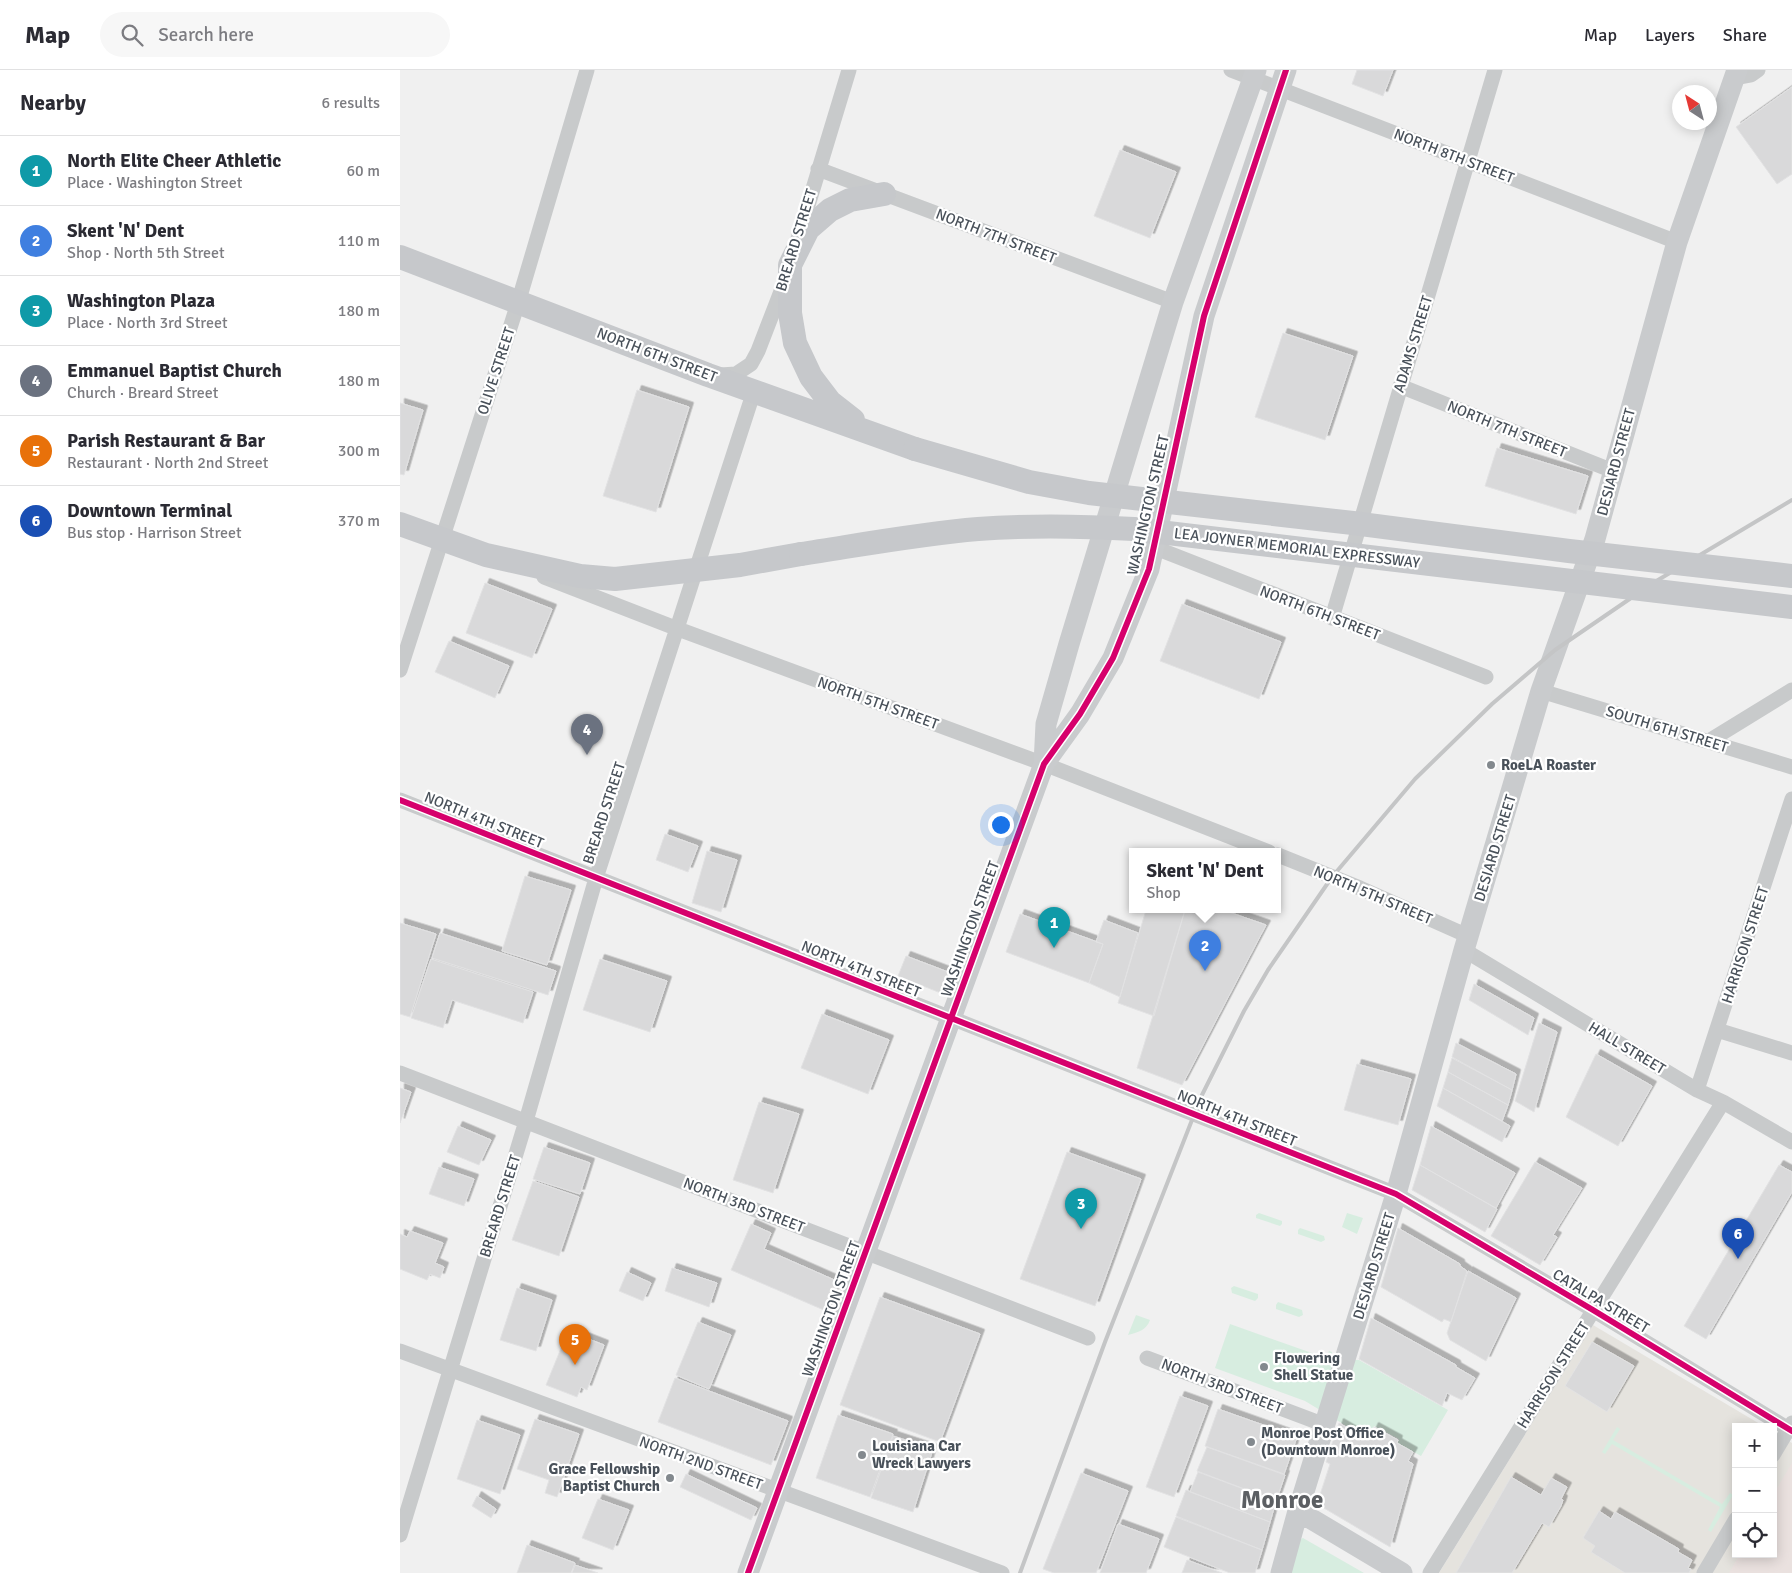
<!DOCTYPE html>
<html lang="en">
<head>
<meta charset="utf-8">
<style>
  :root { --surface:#fff; --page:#f7f7f7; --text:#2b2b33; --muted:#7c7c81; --line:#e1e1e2; --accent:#83898e }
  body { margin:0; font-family:Signika,sans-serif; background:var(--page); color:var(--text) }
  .controls { position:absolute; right:15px; bottom:15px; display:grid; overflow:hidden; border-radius:0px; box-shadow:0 2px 12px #0003 }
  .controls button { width:45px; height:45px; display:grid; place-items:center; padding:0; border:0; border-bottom:1px solid var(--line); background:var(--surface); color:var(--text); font:25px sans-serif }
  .compass { position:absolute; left:1272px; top:15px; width:45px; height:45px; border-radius:50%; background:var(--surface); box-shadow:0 2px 12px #0003; rotate:324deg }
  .you { position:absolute; left:600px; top:754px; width:18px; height:18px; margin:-12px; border:4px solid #fff; border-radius:50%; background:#1a73e8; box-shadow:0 0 0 8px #1a73e833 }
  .badge { display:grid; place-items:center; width:32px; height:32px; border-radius:50%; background:var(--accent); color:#fff; font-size:16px; font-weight:700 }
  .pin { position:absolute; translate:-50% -41px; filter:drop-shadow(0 1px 2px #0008) }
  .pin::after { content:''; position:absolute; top:26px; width:18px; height:15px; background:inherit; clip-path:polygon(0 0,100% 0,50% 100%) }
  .popup { position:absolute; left:729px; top:778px; width:152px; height:65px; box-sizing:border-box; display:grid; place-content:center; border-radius:0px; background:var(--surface); filter:drop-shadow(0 1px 4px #0005); font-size:16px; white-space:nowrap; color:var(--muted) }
  .popup b { font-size:19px; color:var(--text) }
  .popup::after { content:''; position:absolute; left:50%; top:100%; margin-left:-10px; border:10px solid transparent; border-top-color:var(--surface) }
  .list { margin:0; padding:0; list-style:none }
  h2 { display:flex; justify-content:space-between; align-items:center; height:65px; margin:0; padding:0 20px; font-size:21px }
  h2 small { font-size:16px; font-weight:400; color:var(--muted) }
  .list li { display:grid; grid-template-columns:32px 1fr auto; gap:15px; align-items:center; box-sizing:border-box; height:70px; padding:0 20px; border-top:1px solid var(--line) }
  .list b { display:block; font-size:19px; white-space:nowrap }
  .list p { margin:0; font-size:16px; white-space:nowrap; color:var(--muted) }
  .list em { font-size:16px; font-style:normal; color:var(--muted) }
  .icon { flex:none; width:28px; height:28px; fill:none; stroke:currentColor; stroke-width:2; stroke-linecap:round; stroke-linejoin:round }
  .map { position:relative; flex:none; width:1392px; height:1503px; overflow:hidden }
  header { display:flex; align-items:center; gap:30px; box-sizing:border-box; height:70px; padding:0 25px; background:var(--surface); border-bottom:1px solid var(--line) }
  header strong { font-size:24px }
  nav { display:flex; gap:28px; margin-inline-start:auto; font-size:18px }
  .search { width:350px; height:45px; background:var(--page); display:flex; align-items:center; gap:12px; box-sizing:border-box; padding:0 18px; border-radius:28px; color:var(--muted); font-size:19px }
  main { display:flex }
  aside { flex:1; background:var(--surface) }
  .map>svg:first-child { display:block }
  .commercial { fill:#e5e3de }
  .medical { fill:#eae1df }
  .green { fill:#d7ede0 }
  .building { fill:#d9d9da; stroke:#e2e2e3; filter:url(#shadow) }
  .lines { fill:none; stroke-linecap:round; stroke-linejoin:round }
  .street { stroke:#c8cacb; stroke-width:15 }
  .secondary { stroke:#c9cbcd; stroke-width:21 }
  .primary { stroke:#c6c8cb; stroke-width:24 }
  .rail { stroke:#c4c5c6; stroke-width:4 }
  .primary-bridge { stroke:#c6c8cb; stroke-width:24 }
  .cycleway-casing { stroke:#fff; stroke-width:9 }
  .cycleway { stroke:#d6006c; stroke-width:6 }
  .poi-dot { fill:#83898e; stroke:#fff; stroke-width:2 }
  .labels { text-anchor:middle; stroke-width:4.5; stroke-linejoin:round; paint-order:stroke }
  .street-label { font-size:15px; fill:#49515a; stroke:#fff }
  .poi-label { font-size:15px; font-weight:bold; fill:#49515a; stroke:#fff; text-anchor:start }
  .town-label { font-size:25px; font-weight:bold; fill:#5c5f63; stroke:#fff }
</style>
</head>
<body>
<header>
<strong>Map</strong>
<div class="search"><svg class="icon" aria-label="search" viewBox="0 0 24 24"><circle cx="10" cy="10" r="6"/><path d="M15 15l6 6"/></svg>Search here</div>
<nav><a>Map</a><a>Layers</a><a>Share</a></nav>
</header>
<main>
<aside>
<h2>Nearby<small>6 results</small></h2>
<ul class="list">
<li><span class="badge" style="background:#0f9aa8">1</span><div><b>North Elite Cheer Athletic</b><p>Place · Washington Street</p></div><em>60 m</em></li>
<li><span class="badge" style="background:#3f7fe0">2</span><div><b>Skent 'N' Dent</b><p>Shop · North 5th Street</p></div><em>110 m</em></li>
<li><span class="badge" style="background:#0f9aa8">3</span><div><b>Washington Plaza</b><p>Place · North 3rd Street</p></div><em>180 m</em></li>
<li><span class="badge" style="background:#6b7280">4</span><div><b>Emmanuel Baptist Church</b><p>Church · Breard Street</p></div><em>180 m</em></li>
<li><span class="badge" style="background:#e8710a">5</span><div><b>Parish Restaurant &amp; Bar</b><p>Restaurant · North 2nd Street</p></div><em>300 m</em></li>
<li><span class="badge" style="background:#1a4fb4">6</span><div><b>Downtown Terminal</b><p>Bus stop · Harrison Street</p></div><em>370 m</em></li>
</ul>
</aside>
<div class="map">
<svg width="1392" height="1503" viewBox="0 0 1392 1503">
  <defs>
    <filter id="shadow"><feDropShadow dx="4.5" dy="-4.5" stdDeviation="0" flood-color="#0004"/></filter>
  </defs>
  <rect width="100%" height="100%" fill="#f0f0f0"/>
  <!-- commercial -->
  <path class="commercial" d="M1193,1255l172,102h-29v127h37v-123l19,12v130h-353z"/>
  <!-- medical -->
  <path class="medical" d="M1392,1393v110h-63l11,-19h33v-59z"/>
  <!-- green -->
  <path class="green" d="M859,1143l23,8v3l-2,2 -24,-8v-3z
    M947,1143l16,5 -6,16 -15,-7z
    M900,1158l24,8 1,4 -4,2 -23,-8v-4z
    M834,1216l24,8v4l-3,3 -23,-8 -1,-5z
    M878,1232l24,8 1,5 -4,2 -23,-8v-4z
    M736,1245l14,5c-4,11 -12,12 -22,15z
    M830,1254l96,34 3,-7 3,1 -1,7 28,1 89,50 -27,46 -23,-13 1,-4 -25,-13 -6,13 -63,-38 -90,-33z
    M1217,1357l3,2 -7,11 109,64 8,-11 3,2 -22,37 -3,-2 12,-23 -108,-63 -7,10 -3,-2z
    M903,1468l61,35h-76l11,-33z"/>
  <!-- building -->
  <path class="building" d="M957,0h36l-10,26 -31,-12z
    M1392,17v87l-15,10 -41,-57z
    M720,80l56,22 -26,66 -56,-22z
    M883,263l70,23 -28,84 -70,-23z
    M237,320l52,17 -33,105 -53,-16z
    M0,333l23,7 -19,65 -4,-1z
    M1097,378l91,28 -12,38 -91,-28z
    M85,513l67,26 -20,49 -66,-25z
    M782,534l99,38 -22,57 -99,-38z
    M49,571l60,25 -14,32 -60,-26z
    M265,764l33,12 -10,26 -32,-12z
    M307,781l30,9 -16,52 -29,-9z
    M125,806l46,14 -24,75 -45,-14z
    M746,840h39l-31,106 -36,-13z
    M785,840h38l43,15 -84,160 -45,-17z
    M620,844l83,30 -14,39 -83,-31z
    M704,850l34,13 -18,64 -31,-14 14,-39 -7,-2z
    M0,853l36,11 -26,83 -10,-3z
    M40,863l116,38 -8,24 -116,-37z
    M506,886l50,19 -8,21 -50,-20z
    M31,889l102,33 -10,31 -71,-23 -9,28 -32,-10z
    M200,889l67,22 -17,51 -67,-22z
    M1074,914l60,34 -6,17 -59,-35z
    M422,944l67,26 -21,54 -67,-26z
    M1139,953l18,9 -23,80 -19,-11z
    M1056,973l60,31 -4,16 -60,-33z
    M1196,984l56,32 -34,60 -52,-29z
    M1052,988l60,32 -4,15 -60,-33z
    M957,994l54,15 -13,46 -54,-15z
    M1048,1002l60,33 -6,16 -59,-33z
    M0,1018l11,4 -11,31z
    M1043,1018l67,38 -8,16 -65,-36z
    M359,1032l40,12 -26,79 -40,-13z
    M58,1056l33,14 -12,25 -32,-13z
    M1031,1056l84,47 -19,35 -76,-43z
    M144,1077l46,16 -10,31 -47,-15z
    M667,1082l74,27 -46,127 -75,-27z
    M1135,1092l47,26 -29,47 4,2 -17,28 -49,-29z
    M1020,1095l77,44 -12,23 -73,-42z
    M1379,1095l13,7v20l-86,147 -22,-13z
    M39,1097l35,12 -10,27 -35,-12z
    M133,1111l46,16 -20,59 -47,-16z
    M351,1154l20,9 -7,16 75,33 -13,29 -95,-41z
    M998,1158l62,36v2l7,5 -16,51 -7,-3 -2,3 -61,-35z
    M10,1161l33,12 -8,20 9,4 -4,11 -10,-4 -3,6 -27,-11v-35l7,3z
    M272,1198l45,15 -8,24 -44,-16z
    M1068,1201l48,27 -30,63 -36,-21 -3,-7z
    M227,1202l24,11 -8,18 -24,-10z
    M117,1218l35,12 -16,51 -36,-11z
    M480,1227l100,37 -40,108 -100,-37z
    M971,1248l85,47v2l19,11 -13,22 -15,-7 -5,13 -83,-47z
    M298,1252l33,13 -22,54 -33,-14z
    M168,1261l36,14 -17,45 -6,-3 -4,10 -31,-12z
    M1192,1272l42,24 -27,46 -42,-26z
    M275,1308l113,43 -17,44 -113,-43z
    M780,1326l28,10 -34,91 -28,-10z
    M818,1339l79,28 -13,37 -79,-28z
    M438,1345l55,19 -23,63 -54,-19z
    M135,1349l44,15 -22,63 -12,-4 4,-13 -32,-11z
    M77,1350l43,15 -20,59 -43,-15z
    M939,1353l29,17 6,-13 24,13 -1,3 16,9 -5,9 5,3 -23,83 -73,-43 13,-40 -4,-2z
    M493,1366l40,13 -20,63 -42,-14z
    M807,1377l78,28 -9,26 -79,-30z
    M798,1402l78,29 -6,21 -80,-30z
    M681,1403l47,18 -32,82h-42l-11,-4z
    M286,1404l71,34 -6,12 -71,-33z
    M1111,1407l30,18 10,-17 16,9 -6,12 2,1 -2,6 -12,21 -7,-4 -30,50h-56z
    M786,1420l84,32 -8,28 -86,-34z
    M77,1426l19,13 -5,9 -19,-12z
    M198,1429l31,11 -16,40 -31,-12z
    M1199,1441l12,8 4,-7 64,37 -1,3 14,8 -4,8 3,1 -2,4h-64l-34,-21 4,-6 -12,-8z
    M776,1447l86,33 -7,23h-25l-66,-26z
    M718,1454l41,15 -13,34h-46z
    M127,1475l48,18 -4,10h-54z
    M787,1490l35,13h-40z
    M175,1495l23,8h-26z"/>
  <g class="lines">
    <!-- street -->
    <path class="street" d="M831,0l446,172
      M1335,8l16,-3 7,-5
      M418,99l355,133
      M399,165l50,-165
      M320,305l16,-1 15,-10 7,-13 27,-70
      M1000,316l213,85
      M753,477l333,130
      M144,507l134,52 366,135 225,88
      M932,548l163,-548
      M0,600l118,-367 69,-233
      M1141,621l251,76
      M1309,671l83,-51
      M0,730l996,394 197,116 199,121
      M878,785l82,33 108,48
      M1064,880l233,140 26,12 69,40
      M1317,960l75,23
      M0,1003l688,265
      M1297,1020l95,-291
      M0,1281l602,222
      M747,1288l178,67
      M1373,1385l19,-32
      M0,1465l126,-414 70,-243 158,-487
      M1030,1503l293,-471
      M1304,1503l32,-54"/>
    <!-- secondary -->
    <path class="secondary" d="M644,694l2,-40 23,-80 104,-342 83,-232
      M898,1441l104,62
      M348,1503l296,-809 36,-50 33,-56 36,-89 55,-253 82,-246
      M881,1503l17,-62 98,-317 68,-244 77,-259 54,-152 82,-297 60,-172"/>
    <!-- primary -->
    <path class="primary" d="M0,187l308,118 207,74
      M453,350l-23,-18 -19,-25 -16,-34 -5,-30v-48l18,-36 22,-19 20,-10 34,-6
      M0,454l86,31 94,21 35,3 125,-14 61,-11"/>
    <!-- rail -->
    <path class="rail" d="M620,1503l85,-231 96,-245 43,-86 24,-41 64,-93 83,-98 77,-75 63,-54 98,-67 139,-83"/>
    <!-- primary-bridge -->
    <path class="primary-bridge" d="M515,379l114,33 60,11 264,30 216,28 223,25
      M401,484c59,-9 118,-20 177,-25 52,-4 104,-3 156,0l658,78"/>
    <!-- cycleway casing -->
    <g class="cycleway-casing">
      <path id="cycleway" d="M0,730l996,394 197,116 199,121
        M348,1503l296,-809 36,-50 33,-56 36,-89 55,-253 82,-246"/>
    </g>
    <!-- cycleway -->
    <use href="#cycleway" class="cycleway"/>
  </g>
  <!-- markers -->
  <g class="poi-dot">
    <circle cx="1091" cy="695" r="5"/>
    <circle cx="864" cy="1297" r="5"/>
    <circle cx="851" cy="1372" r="5"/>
    <circle cx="462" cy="1385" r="5"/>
    <circle cx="270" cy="1408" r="5"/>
  </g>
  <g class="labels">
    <!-- street labels -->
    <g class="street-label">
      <text transform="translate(1054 86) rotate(21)" y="5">NORTH 8TH STREET</text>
      <text transform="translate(596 166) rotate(21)" y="5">NORTH 7TH STREET</text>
      <text transform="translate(396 170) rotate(-73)" y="5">BREARD STREET</text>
      <text transform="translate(1013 274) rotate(-73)" y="5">ADAMS STREET</text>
      <text transform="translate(257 285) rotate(21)" y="5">NORTH 6TH STREET</text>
      <text transform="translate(96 301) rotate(-72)" y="5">OLIVE STREET</text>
      <text transform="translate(1107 359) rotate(22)" y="5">NORTH 7TH STREET</text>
      <text transform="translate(1216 392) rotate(-75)" y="5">DESIARD STREET</text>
      <text transform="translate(748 435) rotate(-77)" y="5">WASHINGTON STREET</text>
      <text transform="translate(897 478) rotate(7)" y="5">LEA JOYNER MEMORIAL EXPRESSWAY</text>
      <text transform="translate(920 543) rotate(21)" y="5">NORTH 6TH STREET</text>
      <text transform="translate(478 633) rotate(20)" y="5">NORTH 5TH STREET</text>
      <text transform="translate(1267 659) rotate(17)" y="5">SOUTH 6TH STREET</text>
      <text transform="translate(204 743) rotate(-72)" y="5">BREARD STREET</text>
      <text transform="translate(84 750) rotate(22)" y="5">NORTH 4TH STREET</text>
      <text transform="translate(1095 778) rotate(-73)" y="5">DESIARD STREET</text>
      <text transform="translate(973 825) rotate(23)" y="5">NORTH 5TH STREET</text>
      <text transform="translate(570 859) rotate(-70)" y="5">WASHINGTON STREET</text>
      <text transform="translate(1345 875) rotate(-72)" y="5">HARRISON STREET</text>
      <text transform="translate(461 899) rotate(22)" y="5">NORTH 4TH STREET</text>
      <text transform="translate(1227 978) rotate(31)" y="5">HALL STREET</text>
      <text transform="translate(837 1048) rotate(22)" y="5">NORTH 4TH STREET</text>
      <text transform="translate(344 1135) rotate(21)" y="5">NORTH 3RD STREET</text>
      <text transform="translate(100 1136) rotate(-73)" y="5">BREARD STREET</text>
      <text transform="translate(974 1196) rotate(-73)" y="5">DESIARD STREET</text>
      <text transform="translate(1201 1231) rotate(31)" y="5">CATALPA STREET</text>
      <text transform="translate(431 1239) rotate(-70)" y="5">WASHINGTON STREET</text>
      <text transform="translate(1153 1305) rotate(-58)" y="5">HARRISON STREET</text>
      <text transform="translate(822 1316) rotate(21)" y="5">NORTH 3RD STREET</text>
      <text transform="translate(301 1393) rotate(20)" y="5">NORTH 2ND STREET</text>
    </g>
    <!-- poi labels -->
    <g class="poi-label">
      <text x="1101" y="700">RoeLA Roaster</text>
      <text x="874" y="1293">Flowering<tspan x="874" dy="17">Shell Statue</tspan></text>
      <text x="861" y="1368">Monroe Post Office<tspan x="861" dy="17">(Downtown Monroe)</tspan></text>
      <text x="472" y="1381">Louisiana Car<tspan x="472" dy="17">Wreck Lawyers</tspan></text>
      <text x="260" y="1404" text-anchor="end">Grace Fellowship<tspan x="260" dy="17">Baptist Church</tspan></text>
    </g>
    <!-- town labels -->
    <g class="town-label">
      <text x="882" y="1438">Monroe</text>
    </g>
  </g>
</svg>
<div class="controls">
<button>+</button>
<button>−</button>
<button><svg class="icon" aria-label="locate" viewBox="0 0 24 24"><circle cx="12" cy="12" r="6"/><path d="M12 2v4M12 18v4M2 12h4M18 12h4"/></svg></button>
</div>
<svg class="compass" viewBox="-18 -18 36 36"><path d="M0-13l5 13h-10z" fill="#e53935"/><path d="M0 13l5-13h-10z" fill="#7c7c81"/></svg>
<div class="you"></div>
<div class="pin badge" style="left:654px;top:878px;background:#0f9aa8">1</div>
<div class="pin badge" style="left:805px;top:901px;background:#3f7fe0">2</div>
<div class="popup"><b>Skent 'N' Dent</b>Shop</div>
<div class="pin badge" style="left:681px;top:1159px;background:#0f9aa8">3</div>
<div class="pin badge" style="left:187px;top:685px;background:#6b7280">4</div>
<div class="pin badge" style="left:175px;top:1295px;background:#e8710a">5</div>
<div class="pin badge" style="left:1338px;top:1189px;background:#1a4fb4">6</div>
</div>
</main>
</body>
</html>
